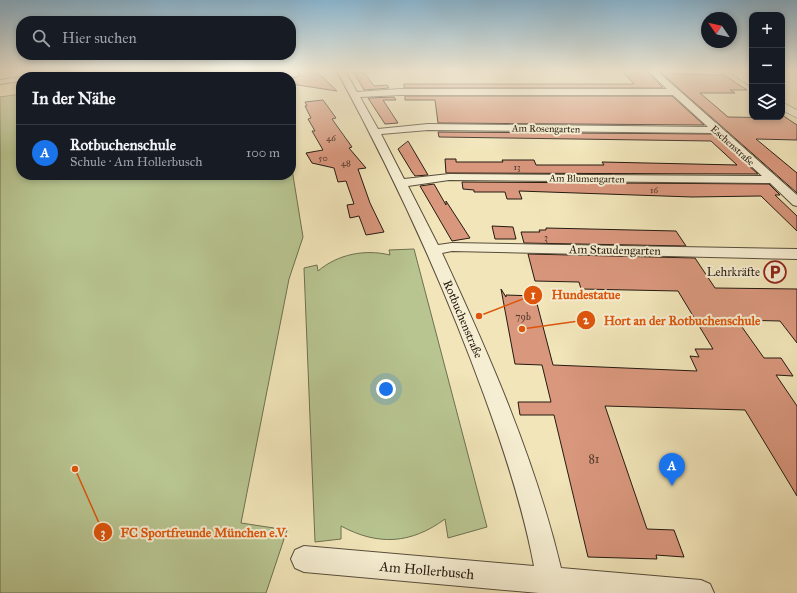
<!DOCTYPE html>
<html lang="de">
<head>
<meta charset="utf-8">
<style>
  :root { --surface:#171b24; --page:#20242c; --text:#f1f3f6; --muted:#9ea1a6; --line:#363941; --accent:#1a73e8 }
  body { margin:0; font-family:"IM FELL Great Primer",serif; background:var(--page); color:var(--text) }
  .controls { position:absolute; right:12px; top:12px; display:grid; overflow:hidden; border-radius:8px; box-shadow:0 2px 6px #0003 }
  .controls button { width:36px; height:36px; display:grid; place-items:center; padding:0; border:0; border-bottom:1px solid var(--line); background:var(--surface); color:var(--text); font:20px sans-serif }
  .compass { position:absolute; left:701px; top:12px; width:36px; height:36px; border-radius:50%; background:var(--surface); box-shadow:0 2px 6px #0003; rotate:304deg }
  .you { position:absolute; left:386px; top:389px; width:14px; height:14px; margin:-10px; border:3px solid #fff; border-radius:50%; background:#1a73e8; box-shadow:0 0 0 6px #1a73e833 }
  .badge { display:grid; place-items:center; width:26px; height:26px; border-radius:50%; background:var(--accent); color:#fff; font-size:13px; font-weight:700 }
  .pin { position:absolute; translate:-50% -33px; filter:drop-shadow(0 1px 2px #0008) }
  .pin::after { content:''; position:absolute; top:21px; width:14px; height:12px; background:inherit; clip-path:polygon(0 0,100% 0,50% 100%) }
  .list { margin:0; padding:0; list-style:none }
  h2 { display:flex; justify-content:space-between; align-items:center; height:52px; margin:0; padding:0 16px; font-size:17px }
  h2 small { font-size:13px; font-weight:400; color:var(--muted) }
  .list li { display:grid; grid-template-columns:26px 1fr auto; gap:12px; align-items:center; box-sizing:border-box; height:56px; padding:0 16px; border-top:1px solid var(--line) }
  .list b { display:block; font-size:15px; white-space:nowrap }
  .list p { margin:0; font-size:13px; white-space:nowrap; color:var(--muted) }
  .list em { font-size:13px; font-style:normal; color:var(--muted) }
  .icon { flex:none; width:22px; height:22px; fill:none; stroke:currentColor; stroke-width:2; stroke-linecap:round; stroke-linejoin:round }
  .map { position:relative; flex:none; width:797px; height:593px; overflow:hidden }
  .search { position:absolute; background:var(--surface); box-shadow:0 2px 6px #0003; left:16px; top:16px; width:280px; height:44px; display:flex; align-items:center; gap:10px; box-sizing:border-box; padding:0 14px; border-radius:16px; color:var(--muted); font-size:15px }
  .panel { position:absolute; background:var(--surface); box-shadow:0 2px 6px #0003; left:16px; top:72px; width:280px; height:108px; border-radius:16px }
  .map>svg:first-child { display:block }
  .green { fill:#b8c591; stroke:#6e7051 }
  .building { fill:#d9977d; stroke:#251a11 }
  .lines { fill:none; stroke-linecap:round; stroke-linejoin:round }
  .minor-casing { stroke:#584d3b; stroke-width:2 }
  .tertiary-casing { stroke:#584d3b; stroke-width:1 }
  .minor { fill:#f6eed2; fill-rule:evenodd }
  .tertiary { fill:#f6eed2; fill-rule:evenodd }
  .labels { text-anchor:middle; stroke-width:4; stroke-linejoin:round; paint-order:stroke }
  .far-number-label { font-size:9px; fill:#52392c }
  .far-street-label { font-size:10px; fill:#251a11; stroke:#f6eed2 }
  .number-label { font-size:10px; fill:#52392c }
  .street-label { font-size:12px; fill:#251a11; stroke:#f6eed2 }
  .poi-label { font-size:12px; fill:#251a11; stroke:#f6eed2; text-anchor:end }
  .near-number-label { font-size:12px; fill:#52392c }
  .near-street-label { font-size:14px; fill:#251a11; stroke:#f6eed2 }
  .leader { fill:none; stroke:#de560c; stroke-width:1.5 }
  .callout-dot { fill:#de560c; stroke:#f6eed2; stroke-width:1.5 }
  .mark-label { font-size:12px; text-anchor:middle; font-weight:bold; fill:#fff }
  .callout-label { font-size:13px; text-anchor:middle; font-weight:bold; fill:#de560c; stroke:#f6eed2; stroke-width:4; stroke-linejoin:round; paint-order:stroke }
</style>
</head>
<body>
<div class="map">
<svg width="797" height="593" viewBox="0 0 797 593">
  <rect width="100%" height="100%" fill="#f1e5b9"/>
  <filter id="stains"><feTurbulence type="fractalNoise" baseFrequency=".005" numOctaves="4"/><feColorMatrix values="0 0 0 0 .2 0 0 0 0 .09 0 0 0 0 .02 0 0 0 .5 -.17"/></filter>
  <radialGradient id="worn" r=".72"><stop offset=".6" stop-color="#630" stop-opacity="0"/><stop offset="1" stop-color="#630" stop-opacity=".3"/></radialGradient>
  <!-- green -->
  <path class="green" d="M187,71h93l3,6h-94z
    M21,94v81h270v-12l12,74 -14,42 -48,244 46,7 -21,63h-266v-496z
    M414,249l73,278 -39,11 -3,-19c-34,25 -67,27 -104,7v13l-26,3 -11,-274 13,-3 1,6c20,-17 47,-22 72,-16l-1,-5z"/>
  <!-- building -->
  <path class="building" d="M297,71h19l21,20 -46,-7v-6l9,-2z
    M353,71h10l11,15 13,-1 2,3 -25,2z
    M622,71h25l16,17h-259v-4h230z
    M659,71h14l3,3 48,1 23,15h-17l5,3h-35l28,24 54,1v-3l15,10v15l-41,-1 41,34v20z
    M405,96h267l32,29 -266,-2 -3,-23h-30z
    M394,97l2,3h-13l15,23 -13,1 -17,-26z
    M323,100l13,18 -4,1 20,28 -3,1 17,20 -8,1 12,34 14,29 -18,3 -7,-19 -9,2 -3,-13 7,-1 -8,-23 -8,1 -4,-14 -22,-5 -6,-10 17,-3 -11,-19h3l-7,-12 3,-1 -6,-12h2l-2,-4z
    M438,132l276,2 44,40 -312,-1 -1,-14h11v3h47l-1,-2h32l2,5h68l-2,-3 135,3 -26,-24 -272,-4z
    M408,141l20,34 -13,1 -3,-4 -14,-23z
    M462,182l307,2 11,11h-5l22,21v15l-36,-35 -69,1 -173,-6 3,8h-15l-2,-7h-31v-2l-11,-1z
    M434,184l12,21v-4l24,37 -18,3 -32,-55z
    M492,226l21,1 3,12h-21z
    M546,228l130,3 10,15 -162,-3 -3,-11h19l-1,-2h7z
    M528,254l167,4 20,30 82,1v54l-17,-22 -43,-1 27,38h17l12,18 -17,-1 21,31v90l-52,-86 -140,-4 42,123 27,1 10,27 -28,-2 1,4 -69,-2 -34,-142h-34l-2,-13h33l-9,-37 -27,-1 -14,-75 5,8v-2l29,1 18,69 144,6 -7,-15 9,1 -4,-8h18l-35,-58 -97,-2 -2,-7 -44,-1z"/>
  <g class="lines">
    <!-- minor casing -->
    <g class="minor-casing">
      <path id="minor" d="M64,71h24l-4,2 -28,4h-23l4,-2z
        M337,71h8l12,21 43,-3h267l-19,-18h9l140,124v11l-4,-1 -23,-22 -321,-3 -41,6 30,59 14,-2 345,6v10l-345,-8 -10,2c47,101 93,206 119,315l140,12 9,4 4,9h-175l-235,-21 -9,-4 -4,-9 4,-9 9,-4 230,20c-11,-59 -30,-116 -50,-171 -41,-113 -90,-219 -147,-324zM400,95h273l35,32 -280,-3 -50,5 -18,-32zM428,130l287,3 47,43 -313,-2 -45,5 -23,-45z
        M792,71h5v3z
        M21,77v4l-21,3v-4l21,-3h2z"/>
    </g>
    <!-- tertiary casing -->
    <g class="tertiary-casing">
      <path id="tertiary" d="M727,71h12l13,9v7z
        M782,102l15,8v8l-15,-8z"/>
    </g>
    <!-- minor -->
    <use href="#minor" class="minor"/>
    <!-- tertiary -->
    <use href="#tertiary" class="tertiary"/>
  </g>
  <!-- sky -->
  <linearGradient id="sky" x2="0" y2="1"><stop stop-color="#8ab8d5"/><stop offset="0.46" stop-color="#f9f3e0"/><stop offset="1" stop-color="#f9f3e0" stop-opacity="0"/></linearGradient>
  <rect width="797" height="154" fill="url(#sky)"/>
  <!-- icons -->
  <defs>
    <g id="parking-ring" transform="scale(1.15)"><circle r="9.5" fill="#f6eed2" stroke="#8f2418" stroke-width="1.5"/><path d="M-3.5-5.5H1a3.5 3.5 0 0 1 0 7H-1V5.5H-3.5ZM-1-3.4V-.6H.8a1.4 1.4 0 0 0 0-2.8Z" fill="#8f2418"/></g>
  </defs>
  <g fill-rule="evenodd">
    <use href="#parking-ring" x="775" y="272"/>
  </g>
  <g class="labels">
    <!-- far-number labels -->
    <g class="far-number-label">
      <text x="331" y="141">46</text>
      <text x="323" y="161">50</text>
      <text x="346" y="166">48</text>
      <text x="517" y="170">13</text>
      <text x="654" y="193">16</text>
    </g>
    <!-- far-street labels -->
    <g class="far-street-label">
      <text transform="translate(546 128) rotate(1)" y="4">Am Rosengarten</text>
      <text transform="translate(733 145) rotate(42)" y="4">Eschenstraße</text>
      <text transform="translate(587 178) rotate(1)" y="4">Am Blumengarten</text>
    </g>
    <!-- number labels -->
    <g class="number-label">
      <text x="546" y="241">3</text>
      <text x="523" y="320">79b</text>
    </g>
    <!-- street labels -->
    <g class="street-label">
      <text transform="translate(615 250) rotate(1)" y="4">Am Staudengarten</text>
      <text transform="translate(463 319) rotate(67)" y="4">Rotbuchenstraße</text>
    </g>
    <!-- poi labels -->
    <g class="poi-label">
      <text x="760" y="276">Lehrkräfte</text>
    </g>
    <!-- near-number labels -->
    <g class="near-number-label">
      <text x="594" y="463">81</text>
    </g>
    <!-- near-street labels -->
    <g class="near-street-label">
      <text transform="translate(427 570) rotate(5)" y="5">Am Hollerbusch</text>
    </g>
  </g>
  <!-- callouts -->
  <path class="leader" d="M479 316L533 295M522 329L586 320M75 469L103 532"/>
  <g class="callout-dot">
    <circle cx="479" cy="316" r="4"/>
    <circle cx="522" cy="329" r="4"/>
    <circle cx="75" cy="469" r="4"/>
    <circle cx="533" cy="295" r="10"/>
    <circle cx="586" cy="320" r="10"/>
    <circle cx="103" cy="532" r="10"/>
  </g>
  <g class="mark-label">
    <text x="533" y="299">1</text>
    <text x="586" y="324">2</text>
    <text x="103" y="537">3</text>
  </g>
  <g class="callout-label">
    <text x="586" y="299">Hundestatue</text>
    <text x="682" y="325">Hort an der Rotbuchenschule</text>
    <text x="204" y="537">FC Sportfreunde München e.V.</text>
  </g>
  <rect width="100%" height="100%" filter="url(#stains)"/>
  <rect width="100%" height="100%" fill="url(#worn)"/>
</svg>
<div class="controls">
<button>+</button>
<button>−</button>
<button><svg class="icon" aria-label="layers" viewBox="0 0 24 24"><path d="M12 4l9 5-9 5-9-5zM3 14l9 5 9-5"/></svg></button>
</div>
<svg class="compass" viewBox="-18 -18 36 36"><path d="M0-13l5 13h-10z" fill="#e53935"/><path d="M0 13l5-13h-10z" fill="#9ea1a6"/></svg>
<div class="you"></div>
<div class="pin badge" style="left:672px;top:486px">A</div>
<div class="search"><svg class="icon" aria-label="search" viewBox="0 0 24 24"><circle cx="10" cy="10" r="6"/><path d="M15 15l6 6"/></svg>Hier suchen</div>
<section class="panel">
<h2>In der Nähe<small></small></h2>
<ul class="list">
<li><span class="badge">A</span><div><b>Rotbuchenschule</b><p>Schule · Am Hollerbusch</p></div><em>100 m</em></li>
</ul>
</section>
</div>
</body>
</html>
